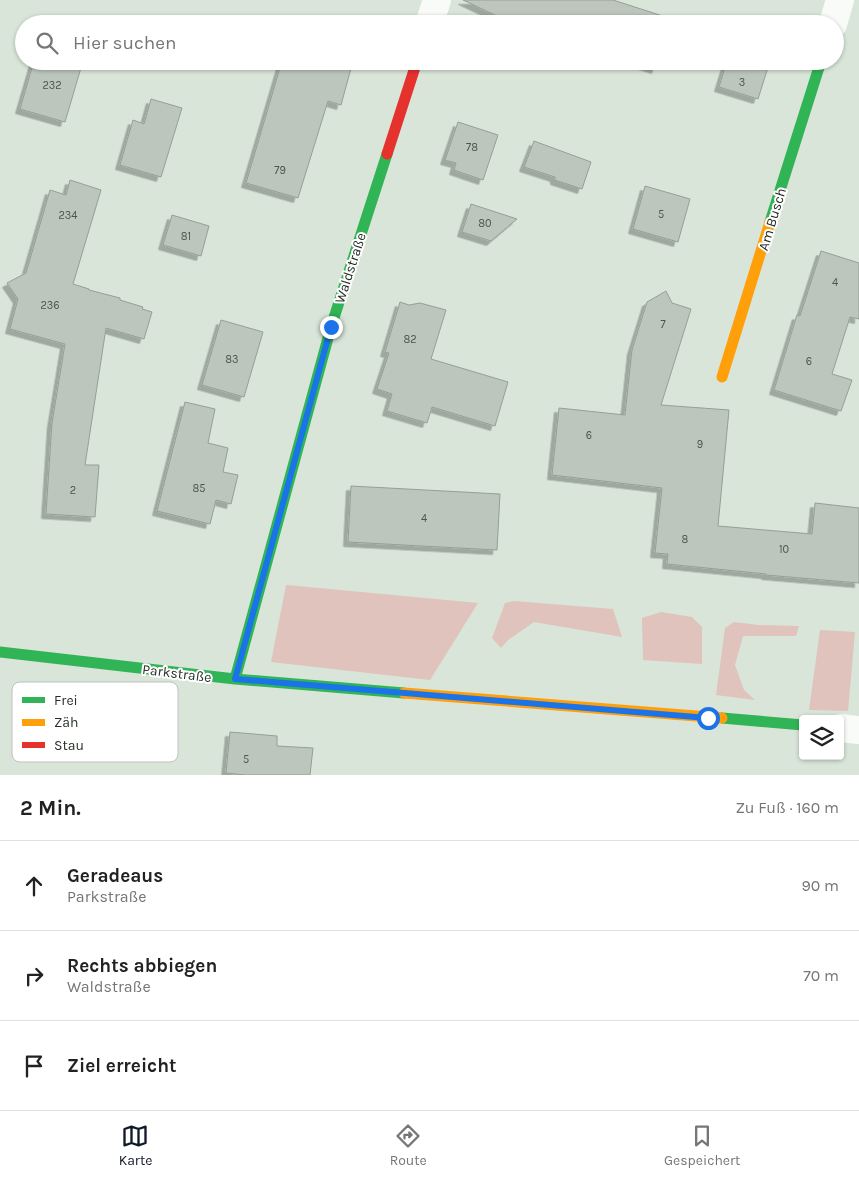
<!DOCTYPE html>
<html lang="de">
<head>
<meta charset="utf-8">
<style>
  :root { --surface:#fff; --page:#f2f2f2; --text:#222; --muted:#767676; --line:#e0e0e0; --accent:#111827 }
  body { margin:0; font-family:Karla,sans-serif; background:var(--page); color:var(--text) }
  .controls { position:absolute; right:15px; bottom:15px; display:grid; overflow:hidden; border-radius:5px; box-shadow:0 1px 4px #0004 }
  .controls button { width:45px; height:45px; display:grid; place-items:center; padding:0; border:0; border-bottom:1px solid var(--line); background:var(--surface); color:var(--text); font:25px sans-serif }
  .stop { position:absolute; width:15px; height:15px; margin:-11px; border:4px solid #1a73e8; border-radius:50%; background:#fff }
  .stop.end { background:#1a73e8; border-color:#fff; box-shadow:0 1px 5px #0008 }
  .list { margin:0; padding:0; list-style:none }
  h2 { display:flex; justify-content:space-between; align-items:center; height:65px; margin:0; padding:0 20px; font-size:21px }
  h2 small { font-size:16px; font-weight:400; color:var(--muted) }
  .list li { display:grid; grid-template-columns:32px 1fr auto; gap:15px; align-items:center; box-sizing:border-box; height:90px; padding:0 20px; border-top:1px solid var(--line) }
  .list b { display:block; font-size:19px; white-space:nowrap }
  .list p { margin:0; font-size:16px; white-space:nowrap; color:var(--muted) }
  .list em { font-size:16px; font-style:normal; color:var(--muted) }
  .icon { flex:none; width:28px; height:28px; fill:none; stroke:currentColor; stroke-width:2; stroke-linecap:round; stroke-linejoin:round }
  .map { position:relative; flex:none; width:859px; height:775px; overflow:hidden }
  .search { position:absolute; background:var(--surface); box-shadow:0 1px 4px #0004; left:15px; right:15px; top:15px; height:55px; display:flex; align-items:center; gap:12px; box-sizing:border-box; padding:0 18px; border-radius:28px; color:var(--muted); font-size:19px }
  .sheet { height:335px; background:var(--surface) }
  nav { display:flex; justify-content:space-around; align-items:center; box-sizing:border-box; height:70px; border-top:1px solid var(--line); background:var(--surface); font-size:14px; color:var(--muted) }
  nav a { display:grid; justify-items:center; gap:2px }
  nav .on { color:var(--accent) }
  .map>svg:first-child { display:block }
  .green { fill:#dfc3bc }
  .building { fill:#bcc6bc; stroke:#959f95; filter:url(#shadow) }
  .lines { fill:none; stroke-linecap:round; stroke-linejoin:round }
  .street { stroke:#f9fbf9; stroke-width:28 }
  .fast { stroke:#30b455; stroke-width:11 }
  .slow { stroke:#ff9f0a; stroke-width:11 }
  .jam { stroke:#e5322d; stroke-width:11 }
  .route { stroke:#1a73e8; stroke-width:6 }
  .labels { text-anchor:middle; stroke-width:4; stroke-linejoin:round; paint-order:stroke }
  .number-label { font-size:11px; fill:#4c554c }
  .street-label { font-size:14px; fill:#262f26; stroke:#fff }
  .key { fill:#fff; stroke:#bec1be; stroke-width:1 }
  .key-label { font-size:14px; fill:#262f26 }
</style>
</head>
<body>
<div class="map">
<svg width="859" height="775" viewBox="0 0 859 775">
  <defs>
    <filter id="shadow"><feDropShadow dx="-4.5" dy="4.5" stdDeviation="0" flood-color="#0004"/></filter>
  </defs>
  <rect width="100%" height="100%" fill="#d9e5d9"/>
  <!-- green -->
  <path class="green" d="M286,585h1l191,18 -48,77 -159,-18z
    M514,601l99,8 9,28 -88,-15 -26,18 -7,8 -9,-10 13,-35z
    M661,612l31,5 10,10v37l-59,-4 -1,-42z
    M734,622l25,3 40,1 -3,10h-53l-8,29 9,25 11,10 -39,-5 9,-67z
    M820,630l35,2 -7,79 -39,-1z"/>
  <!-- building -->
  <path class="building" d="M463,0h150l59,19 -1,5h-157z
    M34,61h49l-18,61 -45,-13z
    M282,61h71l-12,44 -13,-4 -30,97 -52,-15z
    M631,61h28l-3,8z
    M727,61h43l-12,38 -39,-12z
    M151,99l31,9 -21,69 -41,-12 13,-45 11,4z
    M458,122l40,13 -15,45 -29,-10 2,-7 -11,-3z
    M534,141l57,21 -9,27 -27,-9v-3l-31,-10z
    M70,180l31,10 -28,94 16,5v1l31,8v2l23,7 -1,2 10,3 -8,27 -38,-11 -21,137h14l-4,52 -49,-3 6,-91 13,-79 -55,-15 8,-30 -11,-16 19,-10 24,-83 16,5z
    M645,186l45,13 -12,43 -45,-13z
    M471,204l46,15 -26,22 -29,-9z
    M172,215l37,11 -8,30 -38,-11z
    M821,251l38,12v56l-9,-2 -18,57 20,6 -11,31 -67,-21 23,-75 3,1z
    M666,291l6,12 19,6 -30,96 68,5 -11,116 94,8 3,-31 44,5v75l-93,-8v-1l-99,-10 1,-10 -13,-1 7,-65 -110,-13 7,-67 66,7 7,-65 15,-48z
    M400,302l9,3 11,-2 26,7 -15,49 77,23 -13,44 -63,-19 -5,16 -40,-12 5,-17 -15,-5 12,-36 -4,-1z
    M221,320l42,12 -19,65 -42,-12z
    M185,402l30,7 -7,34 20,5 -5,24 15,3 -7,29 -15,-4 -6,24 -53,-13z
    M351,486l149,8 -3,56 -149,-8z
    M230,732l47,4v10l36,2 -3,27h-65l-19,-2z"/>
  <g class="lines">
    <!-- street -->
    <path class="street" d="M429,24l8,-24
      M833,24l7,-24
      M840,728l19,2"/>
    <!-- fast -->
    <path class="fast" d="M770,222l51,-161
      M0,652l235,27 169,14
      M235,679l96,-352 56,-173
      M722,718l81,7"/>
    <!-- slow -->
    <path class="slow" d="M722,377l48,-155
      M404,693l318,25"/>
    <!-- jam -->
    <path class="jam" d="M387,154l30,-93"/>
  </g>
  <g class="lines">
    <!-- route -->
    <path class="route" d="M331,327l-96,352 473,39"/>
  </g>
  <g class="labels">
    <!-- number labels -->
    <g class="number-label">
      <text x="742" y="86">3</text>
      <text x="52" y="89">232</text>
      <text x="472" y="151">78</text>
      <text x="280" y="174">79</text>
      <text x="661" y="218">5</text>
      <text x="68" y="219">234</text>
      <text x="485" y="227">80</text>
      <text x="186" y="240">81</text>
      <text x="835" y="286">4</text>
      <text x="50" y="309">236</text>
      <text x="663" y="328">7</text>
      <text x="410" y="343">82</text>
      <text x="232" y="363">83</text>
      <text x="809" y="365">6</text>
      <text x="589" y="439">6</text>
      <text x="700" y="448">9</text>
      <text x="199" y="492">85</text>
      <text x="73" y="494">2</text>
      <text x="424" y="522">4</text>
      <text x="685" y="543">8</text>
      <text x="784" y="553">10</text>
      <text x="246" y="763">5</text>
    </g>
    <!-- street labels -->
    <g class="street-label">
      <text transform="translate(772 219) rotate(-73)" y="5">Am Busch</text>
      <text transform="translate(350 268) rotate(-72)" y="5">Waldstraße</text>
      <text transform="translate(177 673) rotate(7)" y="5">Parkstraße</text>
    </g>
  </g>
  <!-- legend -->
  <rect x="12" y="682" width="166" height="80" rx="8" class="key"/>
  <rect x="22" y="697" width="23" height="6" fill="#30b455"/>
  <rect x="22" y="719" width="23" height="7" fill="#ff9f0a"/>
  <rect x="22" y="742" width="23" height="6" fill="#e5322d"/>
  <g class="key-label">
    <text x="54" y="705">Frei</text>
    <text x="54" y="727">Zäh</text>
    <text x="54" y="750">Stau</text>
  </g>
</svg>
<div class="controls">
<button><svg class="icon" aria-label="layers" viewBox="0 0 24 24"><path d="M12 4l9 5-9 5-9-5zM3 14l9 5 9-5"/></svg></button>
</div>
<div class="stop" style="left:708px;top:718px"></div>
<div class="stop end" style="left:331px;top:327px"></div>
<div class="search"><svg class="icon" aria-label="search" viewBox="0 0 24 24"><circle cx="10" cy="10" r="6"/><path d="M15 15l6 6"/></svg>Hier suchen</div>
</div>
<section class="sheet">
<h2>2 Min.<small>Zu Fuß · 160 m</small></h2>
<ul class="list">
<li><svg class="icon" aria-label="ahead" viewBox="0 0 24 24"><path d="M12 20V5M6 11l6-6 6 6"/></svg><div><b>Geradeaus</b><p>Parkstraße</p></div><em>90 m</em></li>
<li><svg class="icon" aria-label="right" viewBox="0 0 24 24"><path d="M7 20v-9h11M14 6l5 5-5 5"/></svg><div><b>Rechts abbiegen</b><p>Waldstraße</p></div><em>70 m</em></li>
<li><svg class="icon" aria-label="arrive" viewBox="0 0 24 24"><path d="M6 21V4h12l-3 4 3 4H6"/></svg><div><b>Ziel erreicht</b></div></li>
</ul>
</section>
<nav>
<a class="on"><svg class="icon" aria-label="map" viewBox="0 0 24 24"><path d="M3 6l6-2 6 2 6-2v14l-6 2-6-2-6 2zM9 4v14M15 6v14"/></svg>Karte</a>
<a><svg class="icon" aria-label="directions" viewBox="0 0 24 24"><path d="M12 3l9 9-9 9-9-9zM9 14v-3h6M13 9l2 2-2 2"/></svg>Route</a>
<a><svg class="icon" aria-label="saved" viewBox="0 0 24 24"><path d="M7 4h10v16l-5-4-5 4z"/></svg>Gespeichert</a>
</nav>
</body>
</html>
